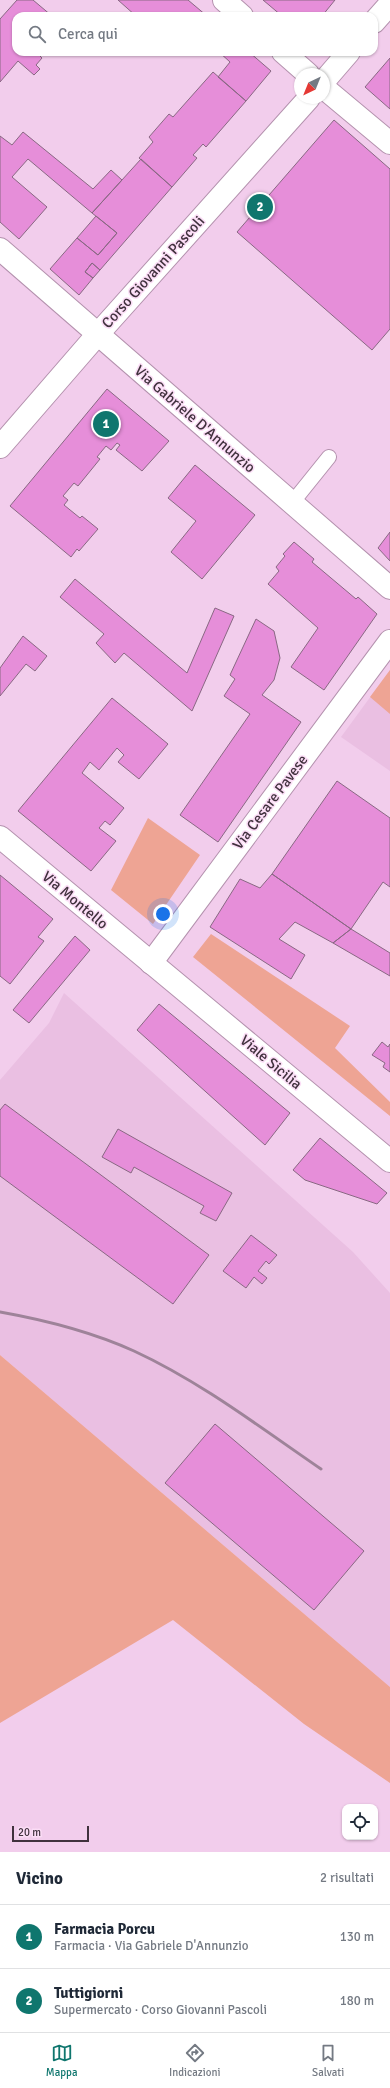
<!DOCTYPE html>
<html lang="it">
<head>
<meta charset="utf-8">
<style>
  :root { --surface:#fff; --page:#f6f6f7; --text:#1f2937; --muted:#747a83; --line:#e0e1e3; --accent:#0f766e }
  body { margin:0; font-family:Signika,sans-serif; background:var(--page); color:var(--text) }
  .controls { position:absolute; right:12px; bottom:12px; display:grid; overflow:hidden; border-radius:8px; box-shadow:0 1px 3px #0004 }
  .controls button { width:36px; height:36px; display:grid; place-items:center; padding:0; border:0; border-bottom:1px solid var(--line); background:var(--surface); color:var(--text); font:20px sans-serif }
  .compass { position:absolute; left:294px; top:68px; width:36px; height:36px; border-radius:50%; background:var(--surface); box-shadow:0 1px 3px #0004; rotate:223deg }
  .scale { position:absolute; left:12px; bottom:10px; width:77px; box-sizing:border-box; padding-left:4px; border:2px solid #40313d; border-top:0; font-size:11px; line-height:14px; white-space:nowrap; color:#40313d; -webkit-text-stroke:3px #fbddf6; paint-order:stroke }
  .you { position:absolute; left:163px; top:914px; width:14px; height:14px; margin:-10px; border:3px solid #fff; border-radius:50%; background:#1a73e8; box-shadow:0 0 0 6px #1a73e833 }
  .badge { display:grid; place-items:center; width:26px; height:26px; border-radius:50%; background:var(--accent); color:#fff; font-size:13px; font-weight:700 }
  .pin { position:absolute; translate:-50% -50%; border:2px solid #fff; box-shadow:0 1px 4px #0006 }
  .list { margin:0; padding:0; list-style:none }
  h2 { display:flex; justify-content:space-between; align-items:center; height:52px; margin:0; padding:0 16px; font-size:17px }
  h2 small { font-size:13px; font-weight:400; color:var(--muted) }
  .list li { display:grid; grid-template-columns:26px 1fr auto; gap:12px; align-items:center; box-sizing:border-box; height:64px; padding:0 16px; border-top:1px solid var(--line) }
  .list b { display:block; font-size:15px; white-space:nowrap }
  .list p { margin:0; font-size:13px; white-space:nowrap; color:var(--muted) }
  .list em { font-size:13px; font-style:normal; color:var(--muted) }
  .icon { flex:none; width:22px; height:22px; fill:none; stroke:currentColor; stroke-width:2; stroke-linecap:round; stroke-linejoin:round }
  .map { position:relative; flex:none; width:390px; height:1852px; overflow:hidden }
  .search { position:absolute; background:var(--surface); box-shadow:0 1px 3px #0004; left:12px; right:12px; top:12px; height:44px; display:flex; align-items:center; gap:10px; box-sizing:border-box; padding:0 14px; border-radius:12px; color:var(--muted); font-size:15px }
  .sheet { height:180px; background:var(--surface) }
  nav { display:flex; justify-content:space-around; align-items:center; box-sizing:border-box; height:56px; border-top:1px solid var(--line); background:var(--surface); font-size:11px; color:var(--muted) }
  nav a { display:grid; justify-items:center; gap:2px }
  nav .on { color:var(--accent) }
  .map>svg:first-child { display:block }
  .built { fill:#eabfe2 }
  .green { fill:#eea494 }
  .building { fill:#e68ed9; stroke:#896883 }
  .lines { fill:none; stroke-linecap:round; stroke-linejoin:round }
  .service-casing { stroke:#b492ae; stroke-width:16 }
  .minor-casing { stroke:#b492ae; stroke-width:24 }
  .secondary-casing { stroke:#b492ae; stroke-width:24 }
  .service { stroke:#fff; stroke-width:14 }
  .minor { stroke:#fff; stroke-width:22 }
  .secondary { stroke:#fff; stroke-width:22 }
  .rail { stroke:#9e8399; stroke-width:3 }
  .labels { text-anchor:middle; stroke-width:3; stroke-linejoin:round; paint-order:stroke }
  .street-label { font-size:15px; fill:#40313d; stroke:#fbddf6 }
</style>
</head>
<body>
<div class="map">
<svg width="390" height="1852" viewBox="0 0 390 1852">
  <rect width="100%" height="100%" fill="#f2cdec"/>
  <!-- built -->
  <path class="built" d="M390,670v101l-49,-34z
    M64,993l289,259 37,41v394l-390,-332v-275l49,-57z"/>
  <!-- green -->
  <path class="green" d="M390,670v44l-20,-17z
    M148,818l52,37 -47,69 -42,-34z
    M211,934l139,92 -15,22 55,54v14l-197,-159z
    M0,1355l390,332v96l-86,-59 -131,-104 -173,103z"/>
  <!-- building -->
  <path class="building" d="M17,0h16l19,16h-36v36h20l6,6 -6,7 4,4 -6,6 -16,-14 -18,21v-63z
    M118,0h70l19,16h-71z
    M263,0h72l-13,16h-40z
    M219,52h30l22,19 -25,30 -28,-24 12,-15z
    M390,58v51l-25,-22z
    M213,72l33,29 -40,46 -3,-3 -10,11 4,3 -25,29 -33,-29 14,-16 -4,-5 20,-23 4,3z
    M334,120l56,49v160l-18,21 -135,-118z
    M23,132l70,57 18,-19 11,10 -30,33 -64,-54 -16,18 35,30 -28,32 -19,-17v-86l12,9z
    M141,159l31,28 -72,83 -8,-7 -7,9 8,6 -14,17 -29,-26 27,-31 21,17 19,-22 -25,-20z
    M96,216l21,17 -19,22 -21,-17z
    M92,263l8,7 -7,8 -8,-6z
    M107,389l62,52 -27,30 -26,-21 4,-5 -3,-2 -6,7 -5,-4 -9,11 3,2 -22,27 -4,-3 -11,13 5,4 -4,5 16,13 2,-2 16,13 -19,22 -2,-2 -6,8 -61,-51z
    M195,465l60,50 -53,64 -31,-27 25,-31 -28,-23z
    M390,532v29l-12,-13z
    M294,542l20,17 -2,3 44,37 2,-2 19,17 -53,76 -33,-23 27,-39 -50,-44 11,-13 -3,-4 9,-11 -2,-2z
    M75,579l112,94 28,-65 19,8 -42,95 -68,-58 -9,10 -19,-20 8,-9 -44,-37z
    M256,619l18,12 6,27 -6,22 -12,15 39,27 -83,120 -38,-27 70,-101 -26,-18 11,-17 -5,-4z
    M23,636l24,20 -12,15 -9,-7 -26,32v-28z
    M112,698l56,46 -29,35 -21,-17 6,-7 -7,-7 -18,22 -9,-8 -8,11 42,35 -14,17 -5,-4 -6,7 17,13 -25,30 -73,-60z
    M337,781l53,37v69l-7,-5 -32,47 -79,-55z
    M272,874l79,55 -18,14 -38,-21 -16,17 26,16 -14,24 -81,-52 30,-48 20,9z
    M0,875l53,44 -15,18 6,4 -34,43 -10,-8z
    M351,929l39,24v23l-57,-33z
    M75,936l15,14 -61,73 -16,-13z
    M159,1004l131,109 -25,32 -128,-115z
    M382,1042l6,5 2,-3v28l-7,-5 2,-4 -13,-8z
    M5,1104l204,151 -36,49 -173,-128v-66z
    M118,1129l114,64 -16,28 -16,-8 4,-7 -70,-39 -3,6 -29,-16z
    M320,1138l67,55 -10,11 -72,-24 -12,-10z
    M251,1235l26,20 -8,9 -3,-3 -8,10 9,7 -5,6 -8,-7 -8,11 -23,-17z
    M215,1424l149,127 -50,59 -149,-127z"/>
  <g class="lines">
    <!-- service casing -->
    <g class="service-casing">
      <path id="service" d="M292,503l37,-46"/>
    </g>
    <!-- minor casing -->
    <g class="minor-casing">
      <path id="minor" d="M224,0l18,16
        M283,52l25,22
        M324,88l66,55
        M0,249l390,339
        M151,963l239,-322"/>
    </g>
    <!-- secondary casing -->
    <g class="secondary-casing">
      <path id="secondary" d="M374,22l16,-18
        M324,81l25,-29
        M0,447l97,-112 212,-237
        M0,837l390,324"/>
    </g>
    <!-- service -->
    <use href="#service" class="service"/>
    <!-- minor -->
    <use href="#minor" class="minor"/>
    <!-- secondary -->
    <use href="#secondary" class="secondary"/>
    <!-- rail -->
    <path class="rail" d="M0,1312c45,8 92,20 134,39 67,31 127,77 187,118"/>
  </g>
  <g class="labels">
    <!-- street labels -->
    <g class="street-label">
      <text transform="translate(153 272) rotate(-48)" y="5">Corso Giovanni Pascoli</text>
      <text transform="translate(195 419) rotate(41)" y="5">Via Gabriele D'Annunzio</text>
      <text transform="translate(270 802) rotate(-53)" y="5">Via Cesare Pavese</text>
      <text transform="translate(75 900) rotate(40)" y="5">Via Montello</text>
      <text transform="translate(271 1062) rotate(40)" y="5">Viale Sicilia</text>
    </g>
  </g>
</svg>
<div class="controls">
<button><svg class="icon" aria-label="locate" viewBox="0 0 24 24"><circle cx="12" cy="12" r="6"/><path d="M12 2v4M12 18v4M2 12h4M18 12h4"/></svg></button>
</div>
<svg class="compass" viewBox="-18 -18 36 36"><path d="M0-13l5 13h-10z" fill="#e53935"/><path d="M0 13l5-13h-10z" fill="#747a83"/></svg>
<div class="scale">20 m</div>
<div class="you"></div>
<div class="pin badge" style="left:106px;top:424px">1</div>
<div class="pin badge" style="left:260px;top:207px">2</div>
<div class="search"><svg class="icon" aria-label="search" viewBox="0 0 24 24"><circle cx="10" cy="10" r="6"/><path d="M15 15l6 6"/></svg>Cerca qui</div>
</div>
<section class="sheet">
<h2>Vicino<small>2 risultati</small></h2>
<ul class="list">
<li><span class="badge">1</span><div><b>Farmacia Porcu</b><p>Farmacia · Via Gabriele D'Annunzio</p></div><em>130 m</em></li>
<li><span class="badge">2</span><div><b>Tuttigiorni</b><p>Supermercato · Corso Giovanni Pascoli</p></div><em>180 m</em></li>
</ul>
</section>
<nav>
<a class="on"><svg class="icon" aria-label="map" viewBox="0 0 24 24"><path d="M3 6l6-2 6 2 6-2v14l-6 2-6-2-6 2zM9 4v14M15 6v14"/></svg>Mappa</a>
<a><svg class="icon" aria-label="directions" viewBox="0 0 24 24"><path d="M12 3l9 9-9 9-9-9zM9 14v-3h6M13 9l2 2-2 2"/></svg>Indicazioni</a>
<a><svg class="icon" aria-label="saved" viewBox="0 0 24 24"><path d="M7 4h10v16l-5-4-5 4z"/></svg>Salvati</a>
</nav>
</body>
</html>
